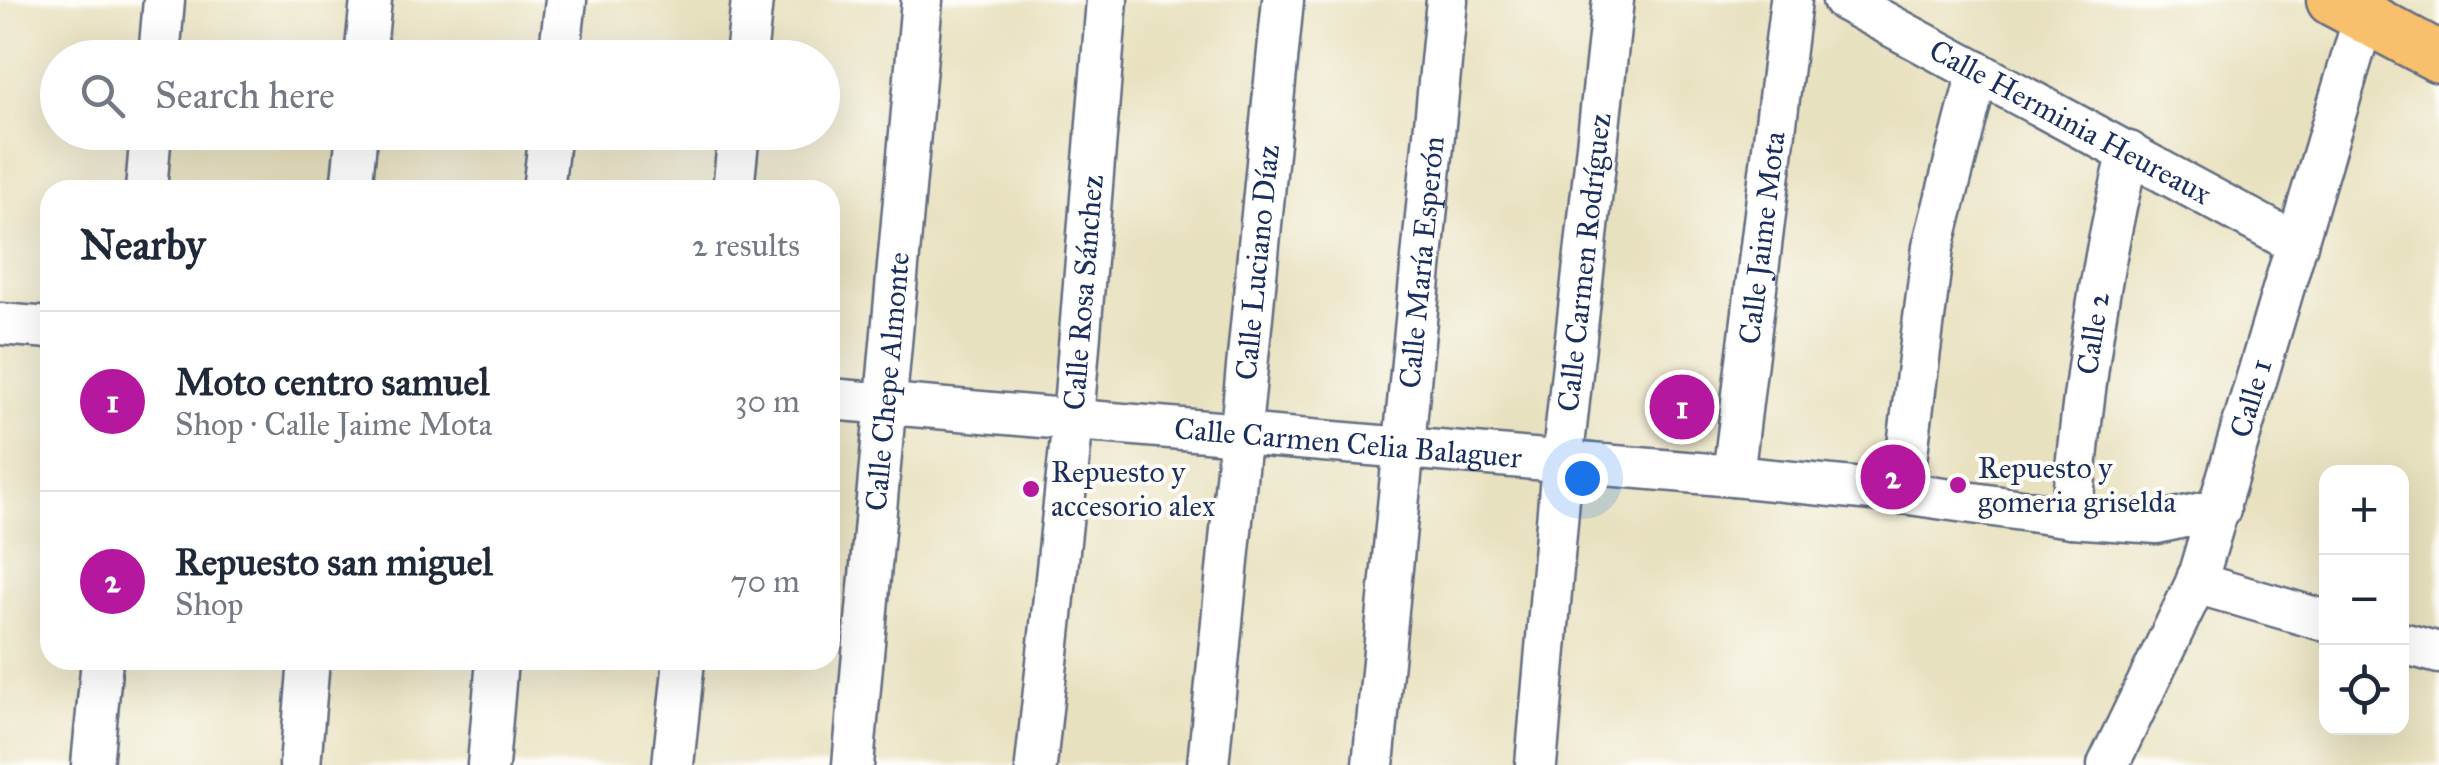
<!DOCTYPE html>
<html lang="en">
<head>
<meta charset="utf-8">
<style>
  :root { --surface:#fff; --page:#f2f2f3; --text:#1f2937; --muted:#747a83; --line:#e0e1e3; --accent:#b5179e }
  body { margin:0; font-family:"IM FELL Great Primer",serif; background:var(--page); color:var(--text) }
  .controls { position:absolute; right:30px; bottom:30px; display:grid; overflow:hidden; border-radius:20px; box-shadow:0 10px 40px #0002 }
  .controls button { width:90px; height:90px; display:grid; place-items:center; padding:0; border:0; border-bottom:2px solid var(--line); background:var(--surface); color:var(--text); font:50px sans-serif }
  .you { position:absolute; left:1582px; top:478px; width:35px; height:35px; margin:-25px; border:8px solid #fff; border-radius:50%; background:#1a73e8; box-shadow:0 0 0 15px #1a73e833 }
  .badge { display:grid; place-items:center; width:65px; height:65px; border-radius:50%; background:var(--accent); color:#fff; font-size:32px; font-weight:700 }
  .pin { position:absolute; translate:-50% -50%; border:5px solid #fff; box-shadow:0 2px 10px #0006 }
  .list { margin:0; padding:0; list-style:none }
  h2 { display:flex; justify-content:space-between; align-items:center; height:130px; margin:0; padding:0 40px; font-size:42px }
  h2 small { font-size:32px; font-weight:400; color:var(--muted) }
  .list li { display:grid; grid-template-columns:65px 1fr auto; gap:30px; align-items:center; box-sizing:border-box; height:180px; padding:0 40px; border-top:2px solid var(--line) }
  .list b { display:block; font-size:38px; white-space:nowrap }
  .list p { margin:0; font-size:32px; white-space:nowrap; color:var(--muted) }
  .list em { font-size:32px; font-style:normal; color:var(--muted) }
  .icon { flex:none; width:55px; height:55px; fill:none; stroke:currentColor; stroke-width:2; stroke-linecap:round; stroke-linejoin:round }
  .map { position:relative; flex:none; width:2439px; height:765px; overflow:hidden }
  .search { position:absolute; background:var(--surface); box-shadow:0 10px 40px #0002; left:40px; top:40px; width:800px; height:110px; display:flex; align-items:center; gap:25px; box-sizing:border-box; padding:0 35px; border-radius:55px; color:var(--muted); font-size:38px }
  .panel { position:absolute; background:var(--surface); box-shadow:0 10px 40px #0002; left:40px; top:180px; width:800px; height:490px; border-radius:30px }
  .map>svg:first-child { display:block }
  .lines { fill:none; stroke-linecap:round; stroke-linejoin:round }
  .minor-casing { stroke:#636d80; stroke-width:45 }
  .major-casing { stroke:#636d80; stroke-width:55 }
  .minor { stroke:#fff; stroke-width:40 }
  .major { stroke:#f8bf6c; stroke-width:50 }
  .poi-dot { fill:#b5179e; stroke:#fdfcf7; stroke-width:4 }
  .labels { text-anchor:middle; stroke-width:8; stroke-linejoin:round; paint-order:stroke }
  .street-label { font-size:30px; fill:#1b2f5e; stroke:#fdfcf7 }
  .poi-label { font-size:30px; fill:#1b2f5e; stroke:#fdfcf7; text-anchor:start }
</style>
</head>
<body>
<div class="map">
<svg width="2439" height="765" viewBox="0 0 2439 765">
  <rect width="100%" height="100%" fill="#fdfcf7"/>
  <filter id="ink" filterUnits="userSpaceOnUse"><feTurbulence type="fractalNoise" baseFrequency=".01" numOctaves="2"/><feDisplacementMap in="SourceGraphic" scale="20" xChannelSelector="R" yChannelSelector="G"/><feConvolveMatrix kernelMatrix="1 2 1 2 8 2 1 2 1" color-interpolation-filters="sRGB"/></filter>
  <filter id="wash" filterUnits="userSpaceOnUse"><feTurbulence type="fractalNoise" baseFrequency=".0048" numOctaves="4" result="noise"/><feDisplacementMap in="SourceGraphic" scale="40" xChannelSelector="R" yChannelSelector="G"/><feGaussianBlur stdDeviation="2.25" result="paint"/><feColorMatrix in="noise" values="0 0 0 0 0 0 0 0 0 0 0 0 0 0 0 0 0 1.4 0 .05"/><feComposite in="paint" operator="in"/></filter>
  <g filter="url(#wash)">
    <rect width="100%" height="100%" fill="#e8e1bf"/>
  </g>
  <g filter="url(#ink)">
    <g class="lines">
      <!-- minor casing -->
      <g class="minor-casing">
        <g id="minor">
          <path id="s1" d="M1843,0l454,244"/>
          <path d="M159,58l5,-58"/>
          <path d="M365,58l6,-58"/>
          <path d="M559,58l7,-58"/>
          <path d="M746,58l6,-58"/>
          <path d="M146,190l5,-58"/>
          <path d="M351,190l6,-58"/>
          <path d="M543,190l7,-58"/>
          <path d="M733,190l6,-58"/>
          <path d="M0,324l50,4"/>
          <path id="s2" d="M830,399l903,77 169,17 169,24 86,6 63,-14"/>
          <path id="s3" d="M1733,476l58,-476"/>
          <path d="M1902,493l31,-246 45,-175"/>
          <path id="s4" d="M2071,517c12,-124 27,-244 58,-365"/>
          <path d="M2196,583l130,38"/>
          <path d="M2402,643l37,10"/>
          <path d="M92,765l10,-105"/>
          <path d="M300,765l9,-105"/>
          <path d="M488,765l9,-105"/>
          <path d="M673,765l11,-105"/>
          <path id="s5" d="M853,765l69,-765"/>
          <path id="s6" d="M1036,765l37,-345 34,-420"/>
          <path id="s7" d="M1208,765l75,-765"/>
          <path id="s8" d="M1373,765l74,-765"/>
          <path id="s9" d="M1536,765l26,-301 51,-464"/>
          <path id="s10" d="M2108,765l88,-182 168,-566"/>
        </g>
      </g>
      <!-- major casing -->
      <g class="major-casing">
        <path id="major" d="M2332,0l107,57"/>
      </g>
      <!-- minor -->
      <use href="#minor" class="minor"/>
      <!-- major -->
      <use href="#major" class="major"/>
    </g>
  </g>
  <!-- markers -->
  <g class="poi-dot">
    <circle cx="1958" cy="485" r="10"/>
    <circle cx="1031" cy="489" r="10"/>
  </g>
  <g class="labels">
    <!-- street labels -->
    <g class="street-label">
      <text dy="10" stroke="none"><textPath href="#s1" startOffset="258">Calle Herminia Heureaux</textPath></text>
      <text dy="10" stroke="none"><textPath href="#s3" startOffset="240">Calle Jaime Mota</textPath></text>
      <text dy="10" stroke="none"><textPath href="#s7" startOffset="505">Calle Luciano Díaz</textPath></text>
      <text dy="10" stroke="none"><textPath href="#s8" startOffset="505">Calle María Esperón</textPath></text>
      <text dy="10" stroke="none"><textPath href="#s9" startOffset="505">Calle Carmen Rodríguez</textPath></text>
      <text dy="10" stroke="none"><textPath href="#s6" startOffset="475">Calle Rosa Sánchez</textPath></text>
      <text dy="10" stroke="none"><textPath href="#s4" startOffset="185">Calle 2</textPath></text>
      <text dy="10" stroke="none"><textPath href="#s5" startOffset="385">Calle Chepe Almonte</textPath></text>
      <text dy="10" stroke="none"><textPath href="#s10" startOffset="395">Calle 1</textPath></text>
      <text dy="10" stroke="none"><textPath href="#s2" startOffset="520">Calle Carmen Celia Balaguer</textPath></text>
    </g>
    <!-- poi labels -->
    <g class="poi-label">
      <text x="1978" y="478">Repuesto y<tspan x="1978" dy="34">gomeria griselda</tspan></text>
      <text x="1051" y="482">Repuesto y<tspan x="1051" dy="34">accesorio alex</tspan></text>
    </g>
  </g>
</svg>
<div class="controls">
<button>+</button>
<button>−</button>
<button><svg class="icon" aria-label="locate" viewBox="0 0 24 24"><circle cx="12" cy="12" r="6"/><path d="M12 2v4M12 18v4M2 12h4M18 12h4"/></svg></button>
</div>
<div class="you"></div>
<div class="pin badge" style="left:1682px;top:407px">1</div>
<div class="pin badge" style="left:1893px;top:477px">2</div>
<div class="search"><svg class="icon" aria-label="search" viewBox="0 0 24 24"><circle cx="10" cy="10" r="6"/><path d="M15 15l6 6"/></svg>Search here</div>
<section class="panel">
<h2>Nearby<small>2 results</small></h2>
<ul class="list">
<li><span class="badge">1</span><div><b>Moto centro samuel</b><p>Shop · Calle Jaime Mota</p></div><em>30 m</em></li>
<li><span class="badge">2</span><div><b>Repuesto san miguel</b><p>Shop</p></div><em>70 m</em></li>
</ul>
</section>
</div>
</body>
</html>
